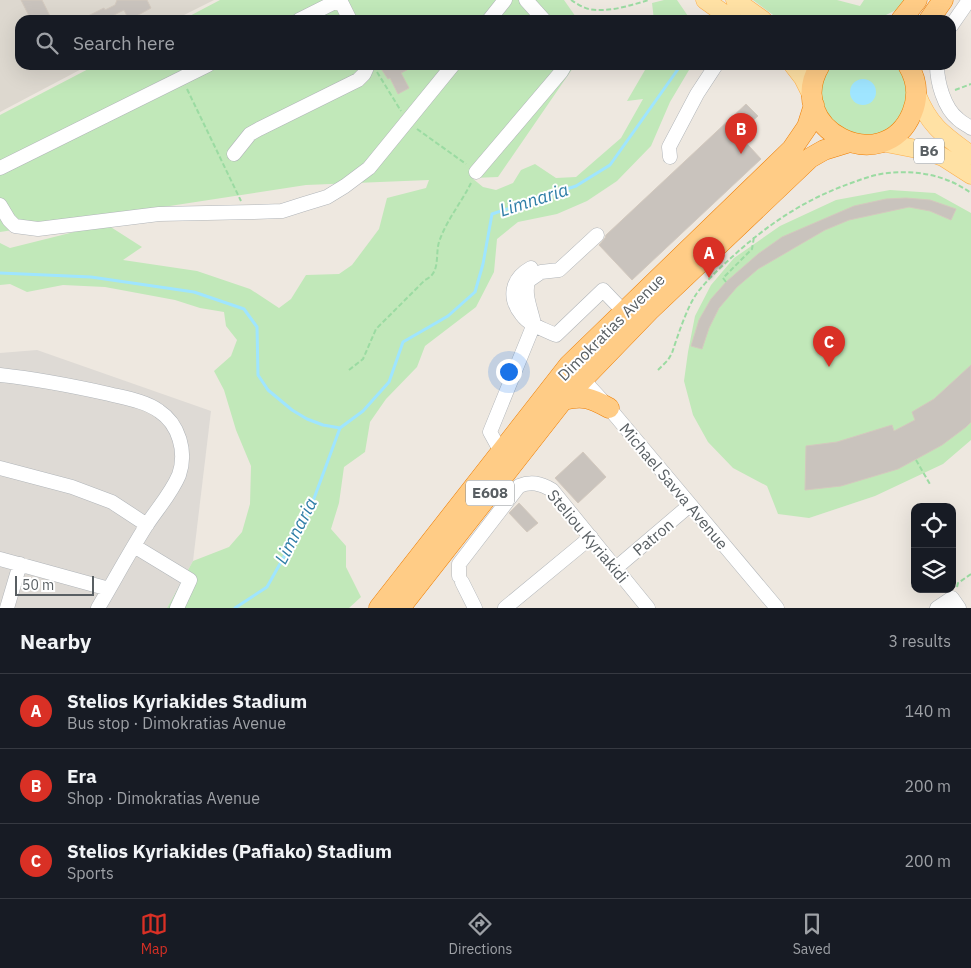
<!DOCTYPE html>
<html lang="en">
<head>
<meta charset="utf-8">
<style>
  :root { --surface:#171b24; --page:#20242c; --text:#f1f3f6; --muted:#9ea1a6; --line:#363941; --accent:#d93025 }
  body { margin:0; font-family:"IBM Plex Sans",sans-serif; background:var(--page); color:var(--text) }
  .controls { position:absolute; right:15px; bottom:15px; display:grid; overflow:hidden; border-radius:10px; box-shadow:0 5px 20px #0002 }
  .controls button { width:45px; height:45px; display:grid; place-items:center; padding:0; border:0; border-bottom:1px solid var(--line); background:var(--surface); color:var(--text); font:25px sans-serif }
  .scale { position:absolute; left:15px; bottom:12px; width:79px; box-sizing:border-box; padding-left:5px; border:2px solid #595f63; border-top:0; font-size:14px; line-height:18px; white-space:nowrap; color:#595f63; -webkit-text-stroke:4px #fff; paint-order:stroke }
  .you { position:absolute; left:508px; top:371px; width:18px; height:18px; margin:-12px; border:4px solid #fff; border-radius:50%; background:#1a73e8; box-shadow:0 0 0 8px #1a73e833 }
  .badge { display:grid; place-items:center; width:32px; height:32px; border-radius:50%; background:var(--accent); color:#fff; font-size:16px; font-weight:700 }
  .pin { position:absolute; translate:-50% -41px; filter:drop-shadow(0 1px 2px #0008) }
  .pin::after { content:''; position:absolute; top:26px; width:18px; height:15px; background:inherit; clip-path:polygon(0 0,100% 0,50% 100%) }
  .list { margin:0; padding:0; list-style:none }
  h2 { display:flex; justify-content:space-between; align-items:center; height:65px; margin:0; padding:0 20px; font-size:21px }
  h2 small { font-size:16px; font-weight:400; color:var(--muted) }
  .list li { display:grid; grid-template-columns:32px 1fr auto; gap:15px; align-items:center; box-sizing:border-box; height:75px; padding:0 20px; border-top:1px solid var(--line) }
  .list b { display:block; font-size:19px; white-space:nowrap }
  .list p { margin:0; font-size:16px; white-space:nowrap; color:var(--muted) }
  .list em { font-size:16px; font-style:normal; color:var(--muted) }
  .icon { flex:none; width:28px; height:28px; fill:none; stroke:currentColor; stroke-width:2; stroke-linecap:round; stroke-linejoin:round }
  .map { position:relative; flex:none; width:971px; height:608px; overflow:hidden }
  .search { position:absolute; background:var(--surface); box-shadow:0 5px 20px #0002; left:15px; right:15px; top:15px; height:55px; display:flex; align-items:center; gap:12px; box-sizing:border-box; padding:0 18px; border-radius:15px; color:var(--muted); font-size:19px }
  .sheet { height:290px; background:var(--surface) }
  nav { display:flex; justify-content:space-around; align-items:center; box-sizing:border-box; height:70px; border-top:1px solid var(--line); background:var(--surface); font-size:14px; color:var(--muted) }
  nav a { display:grid; justify-items:center; gap:2px }
  nav .on { color:var(--accent) }
  .map>svg:first-child { display:block }
  .industrial { fill:#dedad5 }
  .education { fill:#ddd8cf }
  .green { fill:#c1e8b9 }
  .water { fill:#9fe5ff }
  .lines { fill:none; stroke-linecap:round; stroke-linejoin:round }
  .stream { stroke:#9fe5ff; stroke-width:3 }
  .building { fill:#c9c3bd; stroke:#d3c9be }
  .minor-casing { stroke:#b1b5b9; stroke-width:15 }
  .major-casing { stroke:#feae48; stroke-width:19 }
  .highway-casing { stroke:#ee7d00; stroke-width:21 }
  .path { stroke:#9bdba2; stroke-width:2; stroke-dasharray:5 2.5; stroke-linecap:butt }
  .minor { stroke:#fff; stroke-width:14 }
  .major { stroke:#ffe1a4; stroke-width:18 }
  .highway { stroke:#ffcc86; stroke-width:20 }
  .labels { text-anchor:middle; stroke-width:4; stroke-linejoin:round; paint-order:stroke }
  .shield { fill:#fff; stroke:#8b8f92; stroke-width:1 }
  .shield-label { font-size:15px; font-weight:bold; fill:#595f63 }
  .street-label { font-size:16px; fill:#595f63; stroke:#fff }
  .water-label { font-size:18px; font-style:italic; fill:#2f7ea7; stroke:#fff }
</style>
</head>
<body>
<div class="map">
<svg width="971" height="608" viewBox="0 0 971 608">
  <rect width="100%" height="100%" fill="#eee8e0"/>
  <!-- industrial -->
  <path class="industrial" d="M37,350l174,61 -18,150 -26,47h-167v-255z"/>
  <!-- education -->
  <path class="education" d="M0,0h214l-40,20h-154v45h69l-89,47z"/>
  <!-- green -->
  <path class="green" d="M220,0h344l14,20h-396z
    M664,0h13l13,19 24,1h-60l-2,-17z
    M753,0h84l23,6 4,-6h40l-8,10 -20,10h-96z
    M96,65h479l-77,112 -26,1 11,9 13,3 17,-7 8,-13 14,-6 21,14 20,-1 45,-39 22,-39 -16,2 18,-31 1,-5h46l-22,37 -19,44 -34,35 -30,20 -30,13 -39,8 -21,17 -3,33 -18,35 -51,39 -8,21 -31,32 -16,23 -5,30 -21,15 -5,36 -8,26 15,17v21l15,30 -12,11h-182l26,-47 36,-14 13,-15 8,-28 1,-38 -15,-36 -12,-40 -10,-19 17,-15 6,-16 -11,-14 -2,-14 -24,-4 -25,-8 -70,-13 -42,-2 -36,7 -17,-8 -10,1v-42l10,5 96,-24 36,23 -19,13 74,11 53,18 29,19 12,-9 15,-24 33,-1 13,-9 27,-36 8,-31 39,-10 3,-8 -123,5 -306,47v-117z
    M829,65h68c19,26 8,66 -26,70 -4,0 -9,2 -12,1 -9,-1 -20,-10 -28,-14l-12,-29z
    M890,190l45,3 36,20v227l-28,24 -68,32 -66,22 -31,-4 -11,-28 -34,-18 -25,-26 -15,-27 -9,-34 4,-29 7,-36 16,-31 23,-27 46,-32 56,-26z"/>
  <!-- water -->
  <path class="water" d="M850 92a13 13 0 1 1 26 0a13 13 0 1 1-26 0Z"/>
  <g class="lines">
    <!-- stream -->
    <path class="stream" d="M712,20v-1
      M0,273l91,4 103,15 50,17 13,18 1,48 10,15 24,20 15,9 16,6 17,3
      M235,608l32,-21 42,-75 31,-84 23,-17 26,-29 14,-40 45,-26 27,-24 8,-28 9,-50 84,-28 34,-21 71,-100"/>
  </g>
  <!-- building -->
  <path class="building" d="M21,0h21l10,20h-21z
    M117,0h30l4,8 -22,12 -5,-10 -16,8 2,2h-30l24,-12 1,2 10,-5z
    M390,65h26l-15,8 8,15 -11,6 -8,-16 -2,1 -6,-9z
    M746,104l12,12 -20,18 23,25 -129,121 -33,-35 6,-7 1,-3z
    M906,198l24,2 26,9 -5,11 -21,-9 -21,-4 -60,13 -24,10 -67,39 -21,18 -18,21 -10,20 -7,21 -11,-3 8,-26 12,-21 15,-17 32,-28 24,-17 72,-31 32,-7z
    M971,365v57l-5,5 -24,18 -44,24 -57,17 -36,4 1,-44 31,-4 55,-17 2,6 21,-11 -3,-8 22,-13z
    M583,452l23,25 -28,26 -23,-25z
    M519,503l19,20 -11,9 -18,-19z"/>
  <g class="lines">
    <!-- minor casing -->
    <g class="minor-casing">
      <path id="minor" d="M340,0l10,20
        M526,0l18,20
        M299,20l40,-20
        M489,20l16,-20
        M951,26l18,-26
        M937,65c0,17 7,43 21,54 4,4 9,6 13,9
        M234,154l16,-20 9,-5 99,-49 6,-6 4,-9
        M670,157l-1,-10 28,-53 19,-29
        M0,168l208,-103
        M476,172l85,-100 4,-7
        M0,205l9,15 6,6 23,3 121,-15 95,-2 28,-1 22,-7 23,-7 18,-11 24,-18 84,-103
        M531,268c-20,11 -23,30 -9,47 7,10 23,15 34,20l47,-45 21,22
        M578,374l31,34 168,200
        M0,375c37,4 73,11 109,19 16,4 36,7 50,17 20,13 28,41 20,64 -8,19 -22,34 -33,51 -17,27 -32,55 -48,82
        M501,452l-11,-20 44,-108c-3,-15 -10,-28 -6,-43l13,-9 18,-2 38,-35
        M0,468l72,19 40,15 35,23
        M134,546l56,34 -13,28
        M0,559l109,30
        M616,568l74,-63
        M459,576v-12l60,-78c12,-5 21,-3 33,4l96,118
        M462,582l13,26
        M7,608l13,-44
        M505,608l86,-71
        M937,608l15,-10 7,10"/>
    </g>
    <!-- major casing -->
    <g class="major-casing">
      <path id="major" d="M705,0l28,20
        M735,0l28,20
        M793,65l10,13 10,20
        M917,95c13,32 27,40 54,60
        M881,142l46,9 16,6 28,18"/>
    </g>
    <!-- highway casing -->
    <g class="highway-casing">
      <path id="highway" d="M901,20l16,-20
        M929,20l14,-20
        M820,65c-38,64 64,115 92,48 7,-17 5,-33 -4,-48
        M563,400c20,-5 28,-2 46,8
        M379,608l190,-243 223,-216 15,-22 7,-22
        M400,608l163,-208 86,-89 161,-153 14,-8 26,-8"/>
    </g>
    <!-- path -->
    <path class="path" d="M571,0c5,3 12,8 18,9 20,4 42,-4 60,-9
      M377,72l24,39
      M187,89l54,112
      M955,90l16,-6
      M417,129l49,35
      M726,282l-3,-4 29,-29 2,-12
      M349,370l14,-11 13,-30 49,-49c16,-7 10,-25 14,-38 7,-21 22,-39 32,-59
      M658,370l10,-10 4,-7c6,-18 15,-46 25,-60 10,-13 23,-25 35,-36 36,-33 75,-59 122,-75 11,-4 22,-8 34,-9 29,-3 58,2 83,20
      M916,460l15,26
      M957,587l1,-4 13,-9"/>
    <!-- minor -->
    <use href="#minor" class="minor"/>
    <!-- major -->
    <use href="#major" class="major"/>
    <!-- highway -->
    <use href="#highway" class="highway"/>
  </g>
  <g class="labels">
    <!-- shield labels -->
    <g class="shield">
      <rect x="914" y="138.5" width="30" height="25" rx="4"/>
      <rect x="466" y="480.5" width="48" height="25" rx="4"/>
    </g>
    <g class="shield-label">
      <text x="929" y="156">B6</text>
      <text x="490" y="498">E608</text>
    </g>
    <!-- street labels -->
    <g class="street-label">
      <text transform="translate(611 327) rotate(-45)" y="6">Dimokratias Avenue</text>
      <text transform="translate(674 486) rotate(50)" y="6">Michael Savva Avenue</text>
      <text transform="translate(588 536) rotate(50)" y="6">Steliou Kyriakidi</text>
      <text transform="translate(653 537) rotate(-40)" y="6">Patron</text>
    </g>
    <!-- water labels -->
    <g class="water-label">
      <text transform="translate(534 200) rotate(-18)" y="6">Limnaria</text>
      <text transform="translate(296 531) rotate(-63)" y="6">Limnaria</text>
    </g>
  </g>
</svg>
<div class="controls">
<button><svg class="icon" aria-label="locate" viewBox="0 0 24 24"><circle cx="12" cy="12" r="6"/><path d="M12 2v4M12 18v4M2 12h4M18 12h4"/></svg></button>
<button><svg class="icon" aria-label="layers" viewBox="0 0 24 24"><path d="M12 4l9 5-9 5-9-5zM3 14l9 5 9-5"/></svg></button>
</div>
<div class="scale">50 m</div>
<div class="you"></div>
<div class="pin badge" style="left:709px;top:278px">A</div>
<div class="pin badge" style="left:741px;top:154px">B</div>
<div class="pin badge" style="left:829px;top:367px">C</div>
<div class="search"><svg class="icon" aria-label="search" viewBox="0 0 24 24"><circle cx="10" cy="10" r="6"/><path d="M15 15l6 6"/></svg>Search here</div>
</div>
<section class="sheet">
<h2>Nearby<small>3 results</small></h2>
<ul class="list">
<li><span class="badge">A</span><div><b>Stelios Kyriakides Stadium</b><p>Bus stop · Dimokratias Avenue</p></div><em>140 m</em></li>
<li><span class="badge">B</span><div><b>Era</b><p>Shop · Dimokratias Avenue</p></div><em>200 m</em></li>
<li><span class="badge">C</span><div><b>Stelios Kyriakides (Pafiako) Stadium</b><p>Sports</p></div><em>200 m</em></li>
</ul>
</section>
<nav>
<a class="on"><svg class="icon" aria-label="map" viewBox="0 0 24 24"><path d="M3 6l6-2 6 2 6-2v14l-6 2-6-2-6 2zM9 4v14M15 6v14"/></svg>Map</a>
<a><svg class="icon" aria-label="directions" viewBox="0 0 24 24"><path d="M12 3l9 9-9 9-9-9zM9 14v-3h6M13 9l2 2-2 2"/></svg>Directions</a>
<a><svg class="icon" aria-label="saved" viewBox="0 0 24 24"><path d="M7 4h10v16l-5-4-5 4z"/></svg>Saved</a>
</nav>
</body>
</html>
